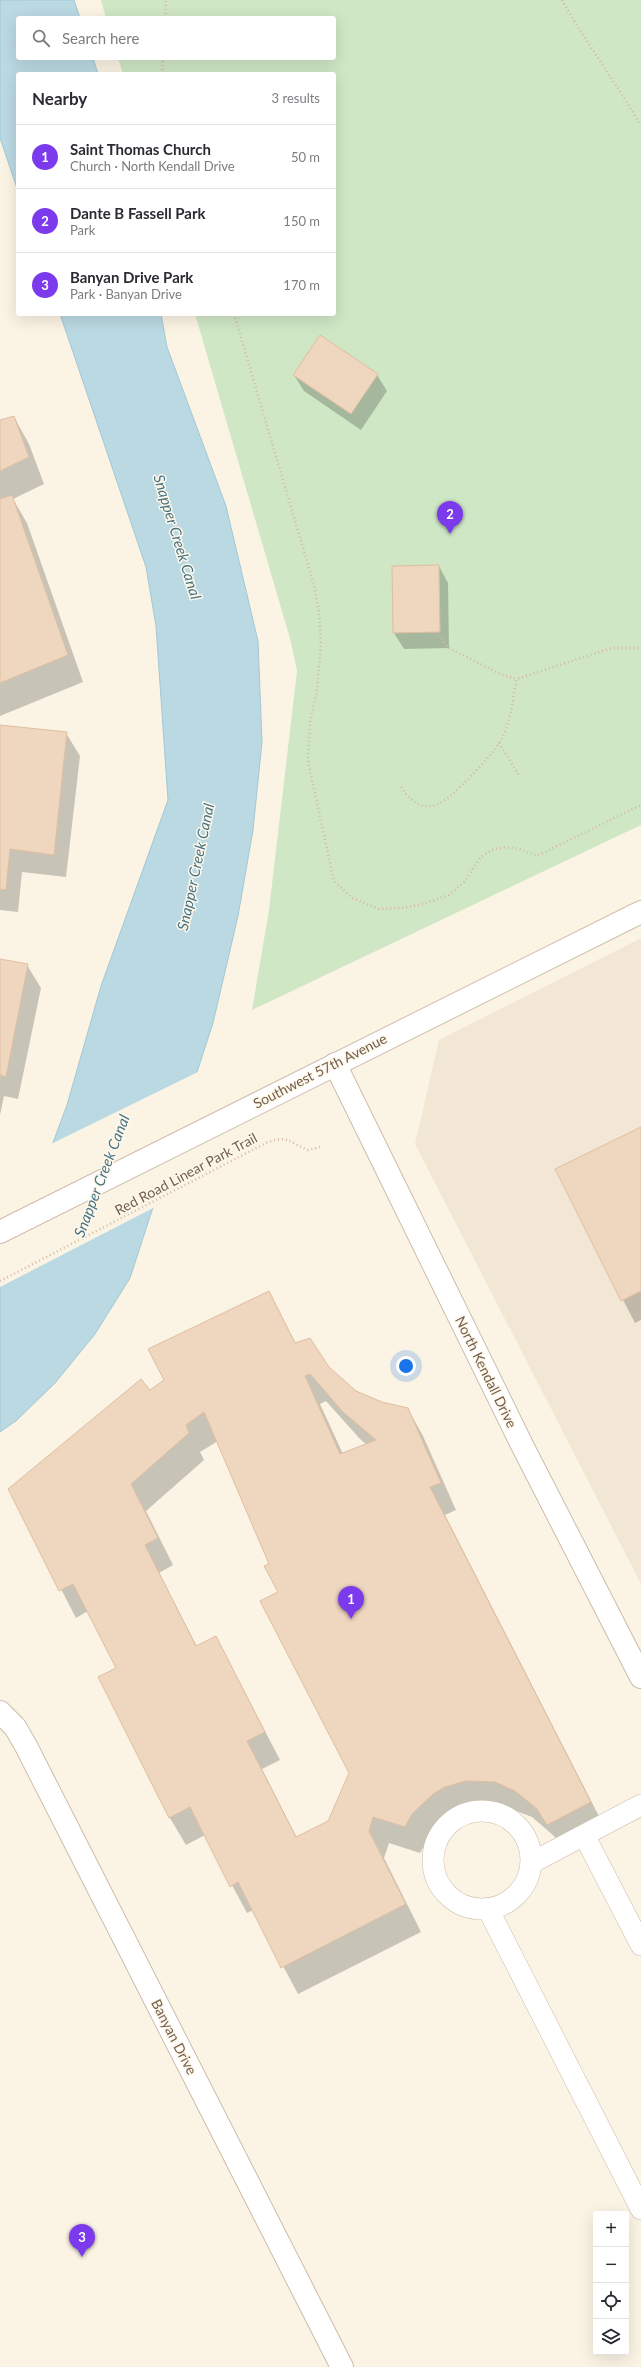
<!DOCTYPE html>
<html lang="en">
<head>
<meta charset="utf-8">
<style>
  :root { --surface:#fff; --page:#f2f2f3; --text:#2b2b33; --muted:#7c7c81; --line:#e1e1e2; --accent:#7c3aed }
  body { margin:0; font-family:Lato,sans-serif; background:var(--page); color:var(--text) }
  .controls { position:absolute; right:12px; bottom:12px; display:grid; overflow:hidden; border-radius:4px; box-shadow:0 4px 16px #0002 }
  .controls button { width:36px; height:36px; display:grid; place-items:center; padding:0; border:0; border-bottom:1px solid var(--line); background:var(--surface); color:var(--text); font:20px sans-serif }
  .you { position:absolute; left:406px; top:1366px; width:14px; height:14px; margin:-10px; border:3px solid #fff; border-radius:50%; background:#1a73e8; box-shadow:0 0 0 6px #1a73e833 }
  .badge { display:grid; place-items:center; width:26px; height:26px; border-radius:50%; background:var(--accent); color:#fff; font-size:13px; font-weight:700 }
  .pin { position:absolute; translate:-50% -33px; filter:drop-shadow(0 1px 2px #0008) }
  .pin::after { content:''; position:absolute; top:21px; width:14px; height:12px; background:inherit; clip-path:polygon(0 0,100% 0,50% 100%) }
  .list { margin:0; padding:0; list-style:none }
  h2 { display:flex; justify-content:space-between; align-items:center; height:52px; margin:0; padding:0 16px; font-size:17px }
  h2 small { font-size:13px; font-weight:400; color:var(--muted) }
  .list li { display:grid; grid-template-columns:26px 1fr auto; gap:12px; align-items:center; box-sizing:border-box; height:64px; padding:0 16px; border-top:1px solid var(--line) }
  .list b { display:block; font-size:15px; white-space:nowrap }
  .list p { margin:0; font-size:13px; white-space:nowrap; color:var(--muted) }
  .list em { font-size:13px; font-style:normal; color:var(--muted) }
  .icon { flex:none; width:22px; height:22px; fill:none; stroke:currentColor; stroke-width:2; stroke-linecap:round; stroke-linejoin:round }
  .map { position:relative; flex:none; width:641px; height:2367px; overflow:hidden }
  .search { position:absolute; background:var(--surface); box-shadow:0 4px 16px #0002; left:16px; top:16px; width:320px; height:44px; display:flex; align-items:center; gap:10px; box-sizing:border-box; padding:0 14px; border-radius:4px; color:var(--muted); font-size:15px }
  .panel { position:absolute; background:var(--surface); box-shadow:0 4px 16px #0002; left:16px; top:72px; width:320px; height:244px; border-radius:4px }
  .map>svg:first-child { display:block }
  .residential { fill:#f2e7d4 }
  .green { fill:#cfe7c5 }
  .water { fill:#bbd9e3; stroke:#a2c8d4 }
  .pier { fill:#fbf4e5 }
  .shadow { fill:#0003; fill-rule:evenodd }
  .building { fill:#eed6bf; stroke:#e0bea0; fill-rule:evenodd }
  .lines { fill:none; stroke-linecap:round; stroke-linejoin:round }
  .service-casing { stroke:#ccbdac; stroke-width:22 }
  .minor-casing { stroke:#ccbdac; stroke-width:24 }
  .tertiary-casing { stroke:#ccbdac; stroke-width:24 }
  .secondary-casing { stroke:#cebeaa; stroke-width:24 }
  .path { stroke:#d3baa2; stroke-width:2.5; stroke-dasharray:1 3; stroke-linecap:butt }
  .service { stroke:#fff; stroke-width:21 }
  .minor { stroke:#fff; stroke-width:22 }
  .tertiary { stroke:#fff; stroke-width:22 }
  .secondary { stroke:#fff; stroke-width:22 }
  .labels { text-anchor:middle; stroke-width:3; stroke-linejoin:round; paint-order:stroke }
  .street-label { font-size:14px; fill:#725d4c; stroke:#fef8eb }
  .water-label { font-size:15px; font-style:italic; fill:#477484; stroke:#fef8eb }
</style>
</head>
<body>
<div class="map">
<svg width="641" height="2367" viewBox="0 0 641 2367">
  <rect width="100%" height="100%" fill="#fbf4e5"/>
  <!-- residential -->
  <path class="residential" d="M641,938v646l-226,-440 24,-104z"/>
  <!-- green -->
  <path class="green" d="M101,0h540v825l-389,185 17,-100 28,-239 -6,-29 -96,-328h139v-240h-211l-5,-16h216v-40h-228z"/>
  <!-- water -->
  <path class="water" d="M0,0h74l6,18h-62v40h75l5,16h-80v117l-18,-53z
    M60,314h101l6,33 59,159 32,135 4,101 -9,88 -15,86 -25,107 -83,255 -35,56 -40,49 -38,37 -17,12v-147l67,-180 34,-119 67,-186 -12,-174 -10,-59z"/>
  <!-- pier -->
  <path class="pier" d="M200,1071l-45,136 -155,80v-7l51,-136z"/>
  <!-- shadow -->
  <path class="shadow" d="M294,375h83l10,16 -26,39 -57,-39z
    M14,417l15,27 15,40 -31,15 14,24 56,159 -83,34v-295z
    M439,566l9,17 1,65 -45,1 -10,-16z
    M0,726l66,7 14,23 -14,121 -44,-5 -4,40 -18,-2z
    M0,960l27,5 14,23 -23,111 -14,-3 -4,19z
    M641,1128v192l-6,3 -79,-153z
    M269,1292l27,52 60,47 25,12 27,6 15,27 33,74 -11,5 161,315 -43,21 -9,-15 -22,-19 -21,-8 -29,-2 -21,7 -13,7 -21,20 -7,12 -31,-10 -5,15 37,74 -123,62 -45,-84 -6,3 -42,-78 -19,10 -16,-27 -71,-141 18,-9 -29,-57 -12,7 -67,-129 157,-108zM326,1401l34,38 7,6 -24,9 -23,-50zM218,1441l53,123 8,28 71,181 -21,49 -32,16 -35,-69 18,-9 -64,-123 -19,10 -38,-74 14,-8 -27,-54 58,-51 -4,-8z"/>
  <!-- building -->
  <path class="building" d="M320,335l58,39 -27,40 -58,-39z
    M14,416l15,41 -29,14v-51z
    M12,495l56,160 -68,28v-184z
    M439,565l1,67 -47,1 -1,-67z
    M0,725l67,7 -13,123 -44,-6 -4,41 -6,-1z
    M0,959l28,5 -22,113 -6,-2z
    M641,1127v164l-20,10 -66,-132z
    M269,1291l26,52 15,-5 19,29 27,24 26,11 26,6 33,75 -11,4 161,315 -44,23 -10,-16 -22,-18 -20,-9 -29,-1 -21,6 -12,7 -21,20 -7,13 -32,-10 -4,14 37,73 -125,64 -43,-86 -8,5 -40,-80 -21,11 -71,-141 18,-9 -43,-84 -14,7 -51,-102 133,-110 9,11 14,-10 -16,-31zM310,1374l33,38 33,28 -36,14 -35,-78zM204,1412l65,152 -5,2 14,26 -18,9 89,172 -21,48 -32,16 -49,-96 18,-9 -49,-96 -20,10 -51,-101 13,-7 -27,-54 58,-51 -3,-8z"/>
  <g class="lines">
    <!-- service casing -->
    <g class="service-casing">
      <path id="service" d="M433 1860a49 49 0 1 1 98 0a49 49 0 1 1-98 0Z
        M584,1835l57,110
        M531,1863l110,-58
        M488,1909l153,300"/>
    </g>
    <!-- minor casing -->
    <g class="minor-casing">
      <path id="minor" d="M0,1712l15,15 11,19 316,621"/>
    </g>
    <!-- tertiary casing -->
    <g class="tertiary-casing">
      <path id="tertiary" d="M335,1064l188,383 118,230"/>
    </g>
    <!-- secondary casing -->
    <g class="secondary-casing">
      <path id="secondary" d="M0,1232l641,-320"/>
    </g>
    <!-- path -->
    <path class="path" d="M562,0c24,43 54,82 79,126
      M165,18l1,-18
      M162,74l1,-16
      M234,314l80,271 5,27 2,32 -4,46 -7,31 -2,40 26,120 18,17 27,11 23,-1 18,-3 29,-10 15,-13 17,-25 11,-7 13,-3 14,2 18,7 104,-51
      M437,632l10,15 53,27 17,5
      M499,743l21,34
      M401,787c25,37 46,13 68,-9 10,-11 22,-22 30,-35 12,-18 13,-43 18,-64l85,-28 12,-3h27
      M0,1281l268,-139c21,-7 22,1 40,8l12,-3"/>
    <!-- service -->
    <use href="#service" class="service"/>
    <!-- minor -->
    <use href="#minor" class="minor"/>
    <!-- tertiary -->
    <use href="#tertiary" class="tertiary"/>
    <!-- secondary -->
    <use href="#secondary" class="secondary"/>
  </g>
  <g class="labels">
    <!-- street labels -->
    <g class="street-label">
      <text transform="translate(320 1071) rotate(-27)" y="5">Southwest 57th Avenue</text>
      <text transform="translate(186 1174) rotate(-28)" y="5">Red Road Linear Park Trail</text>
      <text transform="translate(486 1372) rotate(64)" y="5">North Kendall Drive</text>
      <text transform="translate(174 2037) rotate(63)" y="5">Banyan Drive</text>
    </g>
    <!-- water labels -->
    <g class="water-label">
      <text transform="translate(177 537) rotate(73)" y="5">Snapper Creek Canal</text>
      <text transform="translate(196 867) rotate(-78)" y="5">Snapper Creek Canal</text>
      <text transform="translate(102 1176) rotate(-69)" y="5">Snapper Creek Canal</text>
    </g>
  </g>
</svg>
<div class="controls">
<button>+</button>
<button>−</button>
<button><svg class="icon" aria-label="locate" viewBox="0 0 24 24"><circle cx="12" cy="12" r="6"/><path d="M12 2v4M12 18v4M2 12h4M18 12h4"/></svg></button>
<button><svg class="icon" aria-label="layers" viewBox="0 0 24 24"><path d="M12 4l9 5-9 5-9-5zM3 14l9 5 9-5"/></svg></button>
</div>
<div class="you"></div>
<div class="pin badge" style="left:351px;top:1619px">1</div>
<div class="pin badge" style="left:450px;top:534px">2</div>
<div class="pin badge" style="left:82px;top:2257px">3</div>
<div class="search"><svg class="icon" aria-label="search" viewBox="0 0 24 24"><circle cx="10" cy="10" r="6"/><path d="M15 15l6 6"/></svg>Search here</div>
<section class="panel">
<h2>Nearby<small>3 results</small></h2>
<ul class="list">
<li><span class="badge">1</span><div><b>Saint Thomas Church</b><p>Church · North Kendall Drive</p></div><em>50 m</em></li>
<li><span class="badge">2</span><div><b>Dante B Fassell Park</b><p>Park</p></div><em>150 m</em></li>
<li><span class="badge">3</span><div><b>Banyan Drive Park</b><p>Park · Banyan Drive</p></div><em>170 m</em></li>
</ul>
</section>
</div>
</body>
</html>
